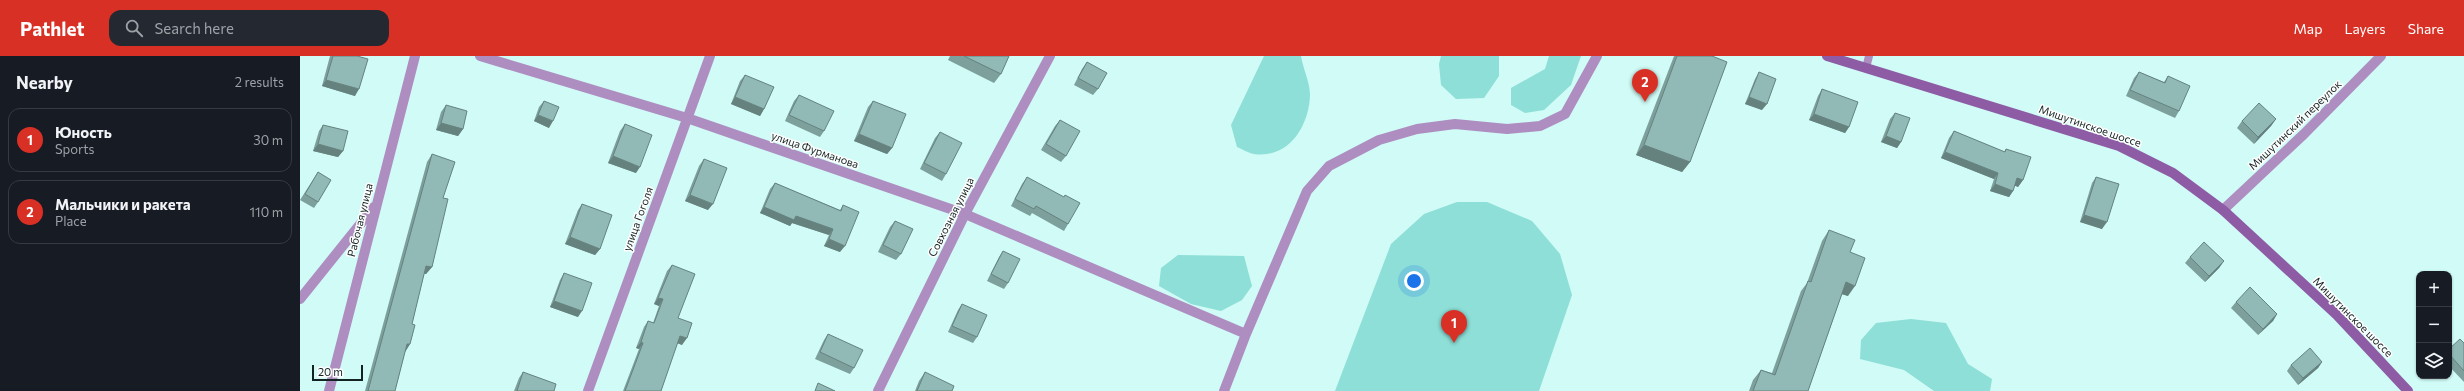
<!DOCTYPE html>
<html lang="en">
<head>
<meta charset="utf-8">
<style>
  :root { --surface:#171b24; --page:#242831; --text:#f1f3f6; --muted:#9ea1a6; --line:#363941; --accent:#d93025 }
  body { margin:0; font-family:Commissioner,sans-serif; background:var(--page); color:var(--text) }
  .controls { position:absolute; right:12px; bottom:12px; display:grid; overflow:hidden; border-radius:8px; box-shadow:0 1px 3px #0004 }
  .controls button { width:36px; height:36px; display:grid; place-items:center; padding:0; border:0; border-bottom:1px solid var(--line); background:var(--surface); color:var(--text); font:20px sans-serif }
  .scale { position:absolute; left:12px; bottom:10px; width:51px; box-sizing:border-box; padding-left:4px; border:2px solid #132322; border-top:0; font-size:11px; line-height:14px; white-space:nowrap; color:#132322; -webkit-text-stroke:3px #fefefe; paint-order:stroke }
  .you { position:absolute; left:1114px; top:225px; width:14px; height:14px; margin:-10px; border:3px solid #fff; border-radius:50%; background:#1a73e8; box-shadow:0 0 0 6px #1a73e833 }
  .badge { display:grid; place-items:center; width:26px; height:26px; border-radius:50%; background:var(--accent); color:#fff; font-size:13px; font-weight:700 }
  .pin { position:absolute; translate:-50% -33px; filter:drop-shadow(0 1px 2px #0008) }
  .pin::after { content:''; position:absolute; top:21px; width:14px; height:12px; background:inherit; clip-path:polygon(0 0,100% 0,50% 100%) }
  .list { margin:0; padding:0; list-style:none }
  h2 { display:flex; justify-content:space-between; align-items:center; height:52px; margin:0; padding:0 16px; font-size:17px }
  h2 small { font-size:13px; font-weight:400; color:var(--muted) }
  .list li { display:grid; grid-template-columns:26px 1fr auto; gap:12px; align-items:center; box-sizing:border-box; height:64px; margin:0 8px 8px; padding:0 8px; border:1px solid var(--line); border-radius:12px }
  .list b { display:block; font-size:15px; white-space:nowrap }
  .list p { margin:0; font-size:13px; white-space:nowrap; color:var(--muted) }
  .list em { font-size:13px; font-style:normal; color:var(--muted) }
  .icon { flex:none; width:22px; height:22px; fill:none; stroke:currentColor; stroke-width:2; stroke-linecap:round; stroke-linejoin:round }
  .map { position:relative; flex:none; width:2164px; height:335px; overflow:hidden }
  header { display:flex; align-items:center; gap:24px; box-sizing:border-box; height:56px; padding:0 20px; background:var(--accent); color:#fff }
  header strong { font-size:19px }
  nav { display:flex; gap:22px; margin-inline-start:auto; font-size:14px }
  .search { width:280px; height:36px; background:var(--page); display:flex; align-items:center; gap:10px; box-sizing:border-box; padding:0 14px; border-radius:12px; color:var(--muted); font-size:15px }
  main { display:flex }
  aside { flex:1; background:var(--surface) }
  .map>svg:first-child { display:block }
  .green { fill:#8ddfd7 }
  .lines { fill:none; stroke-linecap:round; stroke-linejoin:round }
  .lane { stroke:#ae8dc0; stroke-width:8 }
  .street { stroke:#ae8dc0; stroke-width:10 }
  .secondary { stroke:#8d5ca5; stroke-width:10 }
  .wall { fill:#7da09d }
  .shaded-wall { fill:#66827f }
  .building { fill:#91bab6; stroke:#66827f }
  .labels { text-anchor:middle; stroke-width:3; stroke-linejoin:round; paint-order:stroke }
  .street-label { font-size:11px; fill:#132322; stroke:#fefefe }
</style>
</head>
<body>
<header>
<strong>Pathlet</strong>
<div class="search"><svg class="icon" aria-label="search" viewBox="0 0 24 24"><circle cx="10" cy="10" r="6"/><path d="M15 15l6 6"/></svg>Search here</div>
<nav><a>Map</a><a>Layers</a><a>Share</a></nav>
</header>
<main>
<aside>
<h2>Nearby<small>2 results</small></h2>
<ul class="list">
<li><span class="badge">1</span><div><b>Юность</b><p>Sports</p></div><em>30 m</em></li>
<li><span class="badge">2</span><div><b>Мальчики и ракета</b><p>Place</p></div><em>110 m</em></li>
</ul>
</aside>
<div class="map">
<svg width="2164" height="335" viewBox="0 0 2164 335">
  <rect width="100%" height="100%" fill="#d0fbf6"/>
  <!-- green -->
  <path class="green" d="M964,0h37c2,13 9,26 9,39 -1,32 -22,64 -56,59 -6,-1 -12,-5 -17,-7l-6,-22z
    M1141,0h58v20l-15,22 -28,1 -15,-14 -2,-21z
    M1249,0h32l-10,29 -27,25 -19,3 -14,-8v-17l34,-19z
    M1157,146h30l45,19 28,33 12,41 -33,96h-204l56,-147 33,-30z
    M878,199l66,1 8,30 -10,14 -21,11 -30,-7 -32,-18 2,-18z
    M1611,263l35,4 22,41 24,15 -2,12h-56l-30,-21 -44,-11 1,-19 15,-17z"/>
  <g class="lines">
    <!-- lane -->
    <path class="lane" d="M1566,12l3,-12"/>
    <!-- street -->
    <path class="street" d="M180,0l207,62 278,96 281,120
      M1923,154l81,-76 77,-78
      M0,243l74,-92
      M29,335l86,-335
      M288,335l122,-335
      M578,335l87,-177 85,-158
      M924,335l22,-57 61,-143 22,-25 50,-26 38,-11 38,-5 52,5 33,-3 25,-12 32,-58"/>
    <!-- secondary -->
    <path class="secondary" d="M1527,0l292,90 54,27 50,37 114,105 71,76"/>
  </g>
  <!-- wall -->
  <path class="wall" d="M30,0h27l-2,40 -33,-10z
    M650,0h59l-8,18 -7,9 -46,-23z
    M1374,0h38l-22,106 -8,10 -46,-17z
    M787,6l11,27 -5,6 -19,-10 8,-16z
    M1459,16l3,38 -17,-6 10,-25z
    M1839,16l25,10 4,-6 11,35 -4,7 -49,-22 8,-18z
    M445,19l19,34 -4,7 -29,-12 9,-23z
    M1522,33l27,38 -4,6 -36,-13 9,-24z
    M499,39l25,36 -4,6 -35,-16 9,-20z
    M244,45l5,27 -15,-7 5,-14z
    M573,45l19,47 -5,6 -33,-13 14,-34z
    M146,49l17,24 -5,7 -22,-6 5,-18z
    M1595,57l6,29 -4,6 -16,-6 9,-23z
    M1976,63l-5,7 -17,18 -17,-16 5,-7z
    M760,64l6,36 -5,6 -20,-12 14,-24z
    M325,68l11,49 -28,-10 12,-32z
    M23,69l20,26 -5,6 -25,-6 6,-20z
    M1654,75l50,21 2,-3 17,31 -5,7 -3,-2 -2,6 -4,6 -19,-6 4,-12 -53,-21 8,-20z
    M640,76l6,42 -4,7 -22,-12 15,-31z
    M132,98l11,44 -11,69 -6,7h-2l-12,50 -2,20 -5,8 -10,39h-30l62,-229z
    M404,103l4,51 -23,-9 14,-35z
    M18,116v30l-4,6 -14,-8z
    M727,121l41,47 -4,7 -32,-18 -2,3 -19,-10 11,-22z
    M1796,121l6,52 -22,-7 12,-39z
    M475,127l65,27 3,-5 -3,47 -16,-6 5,-11 -37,-12 -2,3 -30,-13 10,-24z
    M282,148l18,45 -5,6 -30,-11 13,-34z
    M595,165l6,33 -5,6 -18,-8 12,-25z
    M1529,174l21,22 -2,44 -6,-2 -34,97h-59l4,-11 8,-10 11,3 29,-82 6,-8 15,-42z
    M703,195l5,32 -4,6 -17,-8 12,-24z
    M1890,201l34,4 -5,7 -14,14 -20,-19z
    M372,209l6,53 4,27 -5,-2 -16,48h-38l16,-42 -3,-1 8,-21 4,-6 5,2 6,-17 -5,-2 13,-33z
    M264,217l14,44 -28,-10 10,-27z
    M1936,246l41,12 -4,7 -15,14 -27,-27z
    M662,248l15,33 -4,6 -25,-11 10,-22z
    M528,278l26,34 -4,6 -35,-15 9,-19z
    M2164,287v39l-15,-16v-17z
    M2022,306l-4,6 -20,17 -11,-14 4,-6z
    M223,316l31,19h-40l5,-13z
    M625,316l27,19h-37l4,-10z"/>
  <!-- shaded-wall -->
  <path class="shaded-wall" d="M26,24l33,9 -4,7 -33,-10z
    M435,41l29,12 -4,7 -29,-12z
    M1449,41l18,7 -5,6 -17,-6z
    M1514,58l35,13 -4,6 -36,-13z
    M238,59l15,6 -4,7 -15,-7z
    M1976,63l-5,7 -17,18 4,-7z
    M141,67l22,6 -5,7 -22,-6z
    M559,78l33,14 -5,6 -33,-13z
    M1586,80l15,6 -4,6 -16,-6z
    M18,88l25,7 -5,6 -25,-6z
    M1344,89l46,17 -8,10 -46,-17z
    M1645,96l53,21 -4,6 -53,-21z
    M313,100l27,11 -4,6 -28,-10z
    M1717,122l6,2 -5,7 -5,-2z
    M1695,128l18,7 -4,6 -19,-6z
    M390,139l23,9 -5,6 -23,-9z
    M464,151l32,9 37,13 -4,6 -37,-12 -2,3 -30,-13z
    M1784,159l23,7 -5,7 -22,-7z
    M270,181l30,12 -5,6 -30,-11z
    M529,183l16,7 -5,6 -16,-6z
    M1924,205l-5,7 -14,14 4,-6z
    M126,210l6,1 -6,7 -5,-1z
    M1546,226l9,4 -7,10 -10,-3z
    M358,242l5,1 -4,7 -5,-2z
    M254,245l28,10 -4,6 -28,-10z
    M1977,258l-4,7 -15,14 5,-6z
    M380,280l7,2 -5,7 -7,-3z
    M341,286l2,1 -4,6 -3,-1z
    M107,288h3l-5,8z
    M2022,306l-4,6 -20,17 5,-7z"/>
  <!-- building -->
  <path class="building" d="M33,0h24l11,3 -9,30 -33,-9z
    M664,0h45l-8,18z
    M1377,0h35l15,6 -37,100 -46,-17z
    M787,6l20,11 -9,16 -20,-11z
    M1459,16l17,7 -9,25 -18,-7z
    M1839,16l26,11 3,-7 22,10 -11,25 -49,-21z
    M445,19l29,12 -10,22 -29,-12z
    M1522,33l36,13 -9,25 -35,-13z
    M499,39l35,16 -10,20 -35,-16z
    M244,45l15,6 -6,14 -15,-6z
    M573,45l33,13 -14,34 -33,-14z
    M1959,47l17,16 -18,18 -16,-16z
    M146,49l21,6 -4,18 -22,-6z
    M1595,57l15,5 -9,24 -15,-6z
    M760,64l20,11 -14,25 -20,-12z
    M325,68l27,11 -12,32 -27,-11z
    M23,69l25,6 -5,20 -25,-7z
    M1654,75l51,21 1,-3 25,8 -8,23 -6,-2 -4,13 -18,-7 3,-11 -53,-21z
    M640,76l22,11 -16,31 -22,-11z
    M132,98l23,8 -12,36 5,1 -16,68 -6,-1 -14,58 3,1 -5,19h-3l-12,47h-27z
    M404,103l23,9 -14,36 -23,-9z
    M18,116l13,8 -13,22 -13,-8z
    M727,121l37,20 1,-2 15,8 -12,21 -32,-18 -2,3 -19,-10z
    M1796,121l23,7 -12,38 -23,-7z
    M475,127l66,28 2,-6 16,7 -14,34 -16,-7 4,-10 -37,-13 -2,4 -30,-13z
    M282,148l30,11 -12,34 -30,-12z
    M595,165l18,8 -12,25 -18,-9z
    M1529,174l26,10 -5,12 15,6 -10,28 -9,-4 -38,109h-55l8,-21 14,5 33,-94 3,1z
    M1904,186l20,19 -15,15 -19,-19z
    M703,195l17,8 -12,24 -17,-9z
    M372,209l23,9 -17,44 14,5 -5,15 -7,-2 -19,55h-36l18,-48 -2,-1 7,-21 6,2 9,-24 -5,-1z
    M264,217l28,10 -10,28 -28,-10z
    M1950,231l27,27 -14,15 -27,-27z
    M662,248l25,11 -10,22 -25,-11z
    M528,278l35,16 -9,18 -34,-16z
    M2160,283l4,4v28l-15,-17v-5z
    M2010,292l12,14 -19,16 -12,-13z
    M223,316l33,12 -2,7h-37z
    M625,316l29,14 -2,5h-35z
    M518,327l17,8h-20z"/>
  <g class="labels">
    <!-- street labels -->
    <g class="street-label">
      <text transform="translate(1995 69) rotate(-44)" y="4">Мишутинский переулок</text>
      <text transform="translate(1790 70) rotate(19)" y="4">Мишутинское шоссе</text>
      <text transform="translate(515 94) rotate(19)" y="4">улица Фурманова</text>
      <text transform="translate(651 161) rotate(-63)" y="4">Совхозная улица</text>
      <text transform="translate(338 163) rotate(-70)" y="4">улица Гоголя</text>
      <text transform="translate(60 164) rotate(-76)" y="4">Рабочая улица</text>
      <text transform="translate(2053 261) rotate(45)" y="4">Мишутинское шоссе</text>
    </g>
  </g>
</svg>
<div class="controls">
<button>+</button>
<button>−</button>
<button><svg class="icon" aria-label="layers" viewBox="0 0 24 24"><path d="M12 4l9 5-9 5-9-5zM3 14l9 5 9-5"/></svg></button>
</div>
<div class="scale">20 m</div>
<div class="you"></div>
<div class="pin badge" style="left:1154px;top:287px">1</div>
<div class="pin badge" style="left:1345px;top:46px">2</div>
</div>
</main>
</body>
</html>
